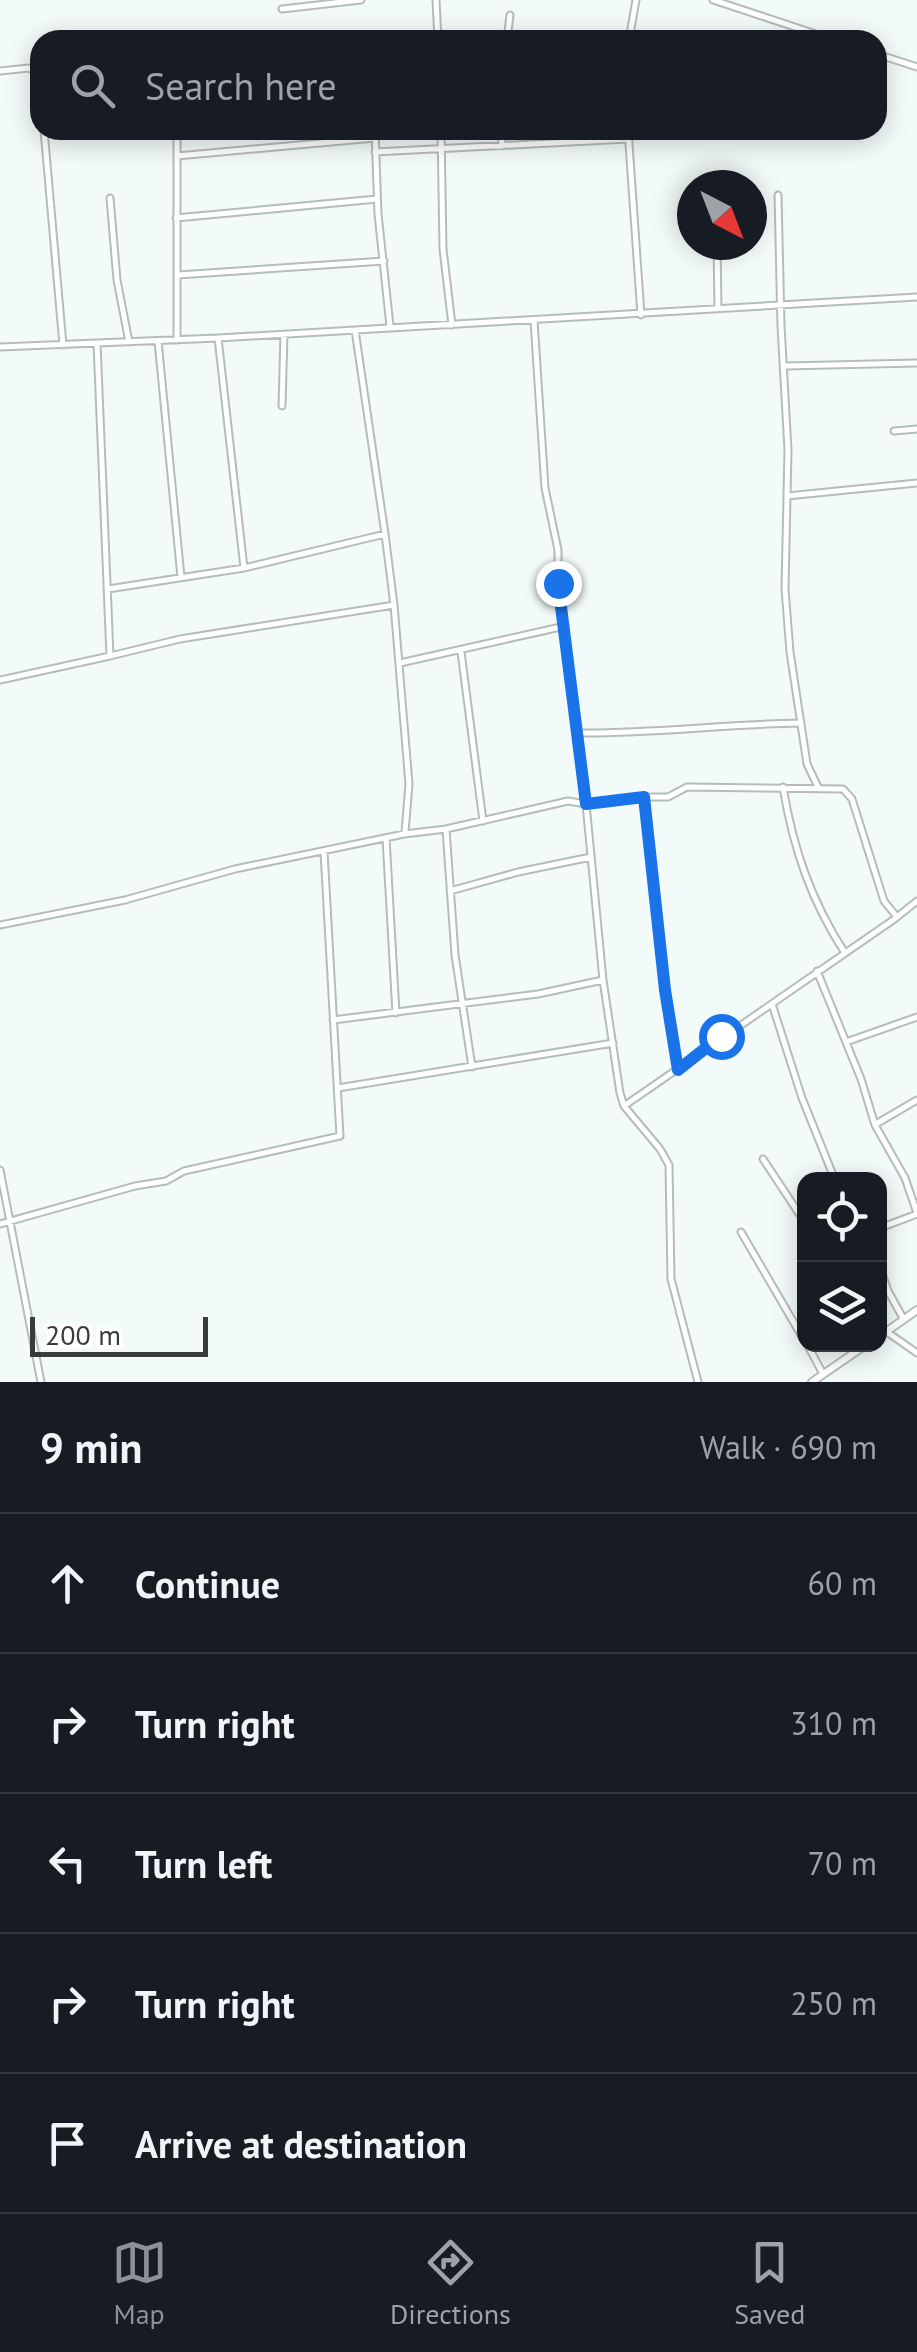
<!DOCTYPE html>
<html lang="en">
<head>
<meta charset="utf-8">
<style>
  :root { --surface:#171b24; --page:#242831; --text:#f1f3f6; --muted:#9ea1a6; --line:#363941; --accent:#8c9099 }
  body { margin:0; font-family:"PT Sans",sans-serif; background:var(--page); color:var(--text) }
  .controls { position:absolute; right:30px; bottom:30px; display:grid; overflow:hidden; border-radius:20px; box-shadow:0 5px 25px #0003 }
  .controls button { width:90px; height:90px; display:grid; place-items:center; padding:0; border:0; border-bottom:2px solid var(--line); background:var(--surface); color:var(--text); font:50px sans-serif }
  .compass { position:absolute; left:677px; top:170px; width:90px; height:90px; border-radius:50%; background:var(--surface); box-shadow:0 5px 25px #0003; rotate:138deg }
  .scale { position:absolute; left:30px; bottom:25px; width:178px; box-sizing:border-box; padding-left:10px; border:5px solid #393c3c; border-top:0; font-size:28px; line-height:35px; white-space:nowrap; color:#393c3c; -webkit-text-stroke:8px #fff; paint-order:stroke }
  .stop { position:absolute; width:30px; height:30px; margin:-22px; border:8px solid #1a73e8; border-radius:50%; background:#fff }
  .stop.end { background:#1a73e8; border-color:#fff; box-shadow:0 2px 10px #0008 }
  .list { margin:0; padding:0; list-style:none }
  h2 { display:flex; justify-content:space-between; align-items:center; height:130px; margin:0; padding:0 40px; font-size:42px }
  h2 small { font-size:32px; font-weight:400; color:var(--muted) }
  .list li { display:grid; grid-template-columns:65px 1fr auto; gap:30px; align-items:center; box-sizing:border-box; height:140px; padding:0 40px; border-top:2px solid var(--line) }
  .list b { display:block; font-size:38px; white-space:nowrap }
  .list em { font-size:32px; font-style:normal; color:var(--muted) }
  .icon { flex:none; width:55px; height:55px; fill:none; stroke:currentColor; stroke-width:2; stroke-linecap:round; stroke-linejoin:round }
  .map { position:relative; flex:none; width:917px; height:1382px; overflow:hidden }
  .search { position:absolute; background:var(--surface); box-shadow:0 5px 25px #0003; left:30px; right:30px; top:30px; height:110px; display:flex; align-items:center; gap:25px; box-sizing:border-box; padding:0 35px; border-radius:30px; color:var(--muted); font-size:38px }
  .sheet { height:830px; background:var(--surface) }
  nav { display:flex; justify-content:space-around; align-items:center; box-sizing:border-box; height:140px; border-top:2px solid var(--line); background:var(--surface); font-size:28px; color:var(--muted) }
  nav a { display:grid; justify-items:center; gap:5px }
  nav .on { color:var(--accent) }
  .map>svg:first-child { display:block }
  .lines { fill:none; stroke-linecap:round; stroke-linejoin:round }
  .minor-casing { stroke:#b4bcbc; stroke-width:9 }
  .tertiary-casing { stroke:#b4bcbc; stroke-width:10 }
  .minor { stroke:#fff; stroke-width:5 }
  .tertiary { stroke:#fff; stroke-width:6 }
  .route { stroke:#1a73e8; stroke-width:12 }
</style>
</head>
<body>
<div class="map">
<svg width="917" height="1382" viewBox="0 0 917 1382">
  <rect width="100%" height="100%" fill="#f2fbfa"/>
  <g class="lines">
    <!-- minor casing -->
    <g class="minor-casing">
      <path id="minor" d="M436,0l2,40
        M713,0l121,40
        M282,9l79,-9
        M507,40l3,-25
        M629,40l7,-40
        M877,54l40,13
        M0,71l29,-3 11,7
        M44,130l19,215
        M375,130l3,84 12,112
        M441,130l2,119 9,76
        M501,130l1,16
        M628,130l13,185
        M375,152l253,-13
        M177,156l198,-18
        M778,195l3,131 7,124 -3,139 5,63 17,112 11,23
        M110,198l7,82 12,62
        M176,218l201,-19
        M717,245l1,63
        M178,275l206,-14
        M534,321l11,167 13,62v33l28,221 17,176 17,113 4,13 36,43 9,16 2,114 27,103
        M355,330l30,204
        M218,338l26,230
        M177,340v-210
        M158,341l23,236
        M0,347l218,-9 699,-41
        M785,366l132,-3
        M282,406l2,-72
        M894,431l23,-2
        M787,496l130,-13
        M108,589l136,-21 141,-34 9,71 15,179 -4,48
        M461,652l22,169
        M110,656l70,-17 214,-34
        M400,663l165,-37
        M0,680l110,-24 -13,-313
        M577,733c75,1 149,-9 224,-10
        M783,787c10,61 28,114 62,166
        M645,797l20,194 13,79
        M446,829l9,126 17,112
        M386,838l10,175
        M450,891l68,-19 73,-15
        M0,925l125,-25 110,-31 169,-35 42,-5 122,-28 18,3 59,-7h23l19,-10 156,2 9,10 32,102 13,16 20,-16
        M817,971l44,108 14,46 30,53 12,35
        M772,1004l30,94 33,82
        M333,1020l205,-26 65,-14
        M846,1042l71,-25
        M338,1088l275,-45
        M624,1106l272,-188
        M876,1124l41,-24
        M763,1159l41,62
        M0,1170l41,212
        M0,1224l135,-38 31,-5 18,-10 156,-35 -16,-284
        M880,1228l37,-14
        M741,1232l63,108
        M880,1267l8,24 15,27
        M887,1332l30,21
        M807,1344l16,30"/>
    </g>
    <!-- tertiary casing -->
    <g class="tertiary-casing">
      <path id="tertiary" d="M880,1336l37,-26
        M812,1382l55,-38"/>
    </g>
    <!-- minor -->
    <use href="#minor" class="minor"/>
    <!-- tertiary -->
    <use href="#tertiary" class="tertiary"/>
  </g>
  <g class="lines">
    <!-- route -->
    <path class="route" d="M558,583l28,221 58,-7 21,193 13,80 43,-34"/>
  </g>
</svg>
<div class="controls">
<button><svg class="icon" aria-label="locate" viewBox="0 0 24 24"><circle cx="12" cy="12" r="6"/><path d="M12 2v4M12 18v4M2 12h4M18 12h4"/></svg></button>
<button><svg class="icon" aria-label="layers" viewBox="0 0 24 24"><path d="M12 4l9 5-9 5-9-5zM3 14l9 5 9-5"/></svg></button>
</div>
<svg class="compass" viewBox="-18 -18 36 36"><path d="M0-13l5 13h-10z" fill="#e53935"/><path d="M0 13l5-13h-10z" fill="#9ea1a6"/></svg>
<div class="scale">200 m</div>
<div class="stop" style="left:721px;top:1036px"></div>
<div class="stop end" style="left:558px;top:583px"></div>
<div class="search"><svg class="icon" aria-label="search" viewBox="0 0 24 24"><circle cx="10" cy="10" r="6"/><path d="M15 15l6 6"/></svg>Search here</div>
</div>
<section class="sheet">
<h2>9 min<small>Walk · 690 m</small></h2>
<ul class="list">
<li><svg class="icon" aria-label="ahead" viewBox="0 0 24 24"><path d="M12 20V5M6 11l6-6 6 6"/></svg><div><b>Continue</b></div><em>60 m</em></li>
<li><svg class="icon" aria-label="right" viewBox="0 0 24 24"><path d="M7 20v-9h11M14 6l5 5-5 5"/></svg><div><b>Turn right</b></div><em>310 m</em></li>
<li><svg class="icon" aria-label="left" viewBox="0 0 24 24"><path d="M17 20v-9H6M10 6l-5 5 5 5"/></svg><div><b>Turn left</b></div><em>70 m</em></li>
<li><svg class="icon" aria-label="right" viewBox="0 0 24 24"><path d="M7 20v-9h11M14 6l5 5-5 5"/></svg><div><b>Turn right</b></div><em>250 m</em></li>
<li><svg class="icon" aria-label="arrive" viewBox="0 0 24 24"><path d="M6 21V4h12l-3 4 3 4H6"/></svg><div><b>Arrive at destination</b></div></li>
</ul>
</section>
<nav>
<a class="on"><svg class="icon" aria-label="map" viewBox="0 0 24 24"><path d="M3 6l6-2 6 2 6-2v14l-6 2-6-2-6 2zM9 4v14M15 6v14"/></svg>Map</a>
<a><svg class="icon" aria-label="directions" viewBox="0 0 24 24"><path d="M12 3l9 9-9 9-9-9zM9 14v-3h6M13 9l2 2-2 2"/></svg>Directions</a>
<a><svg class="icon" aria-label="saved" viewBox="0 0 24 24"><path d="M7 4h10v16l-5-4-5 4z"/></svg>Saved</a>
</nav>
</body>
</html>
